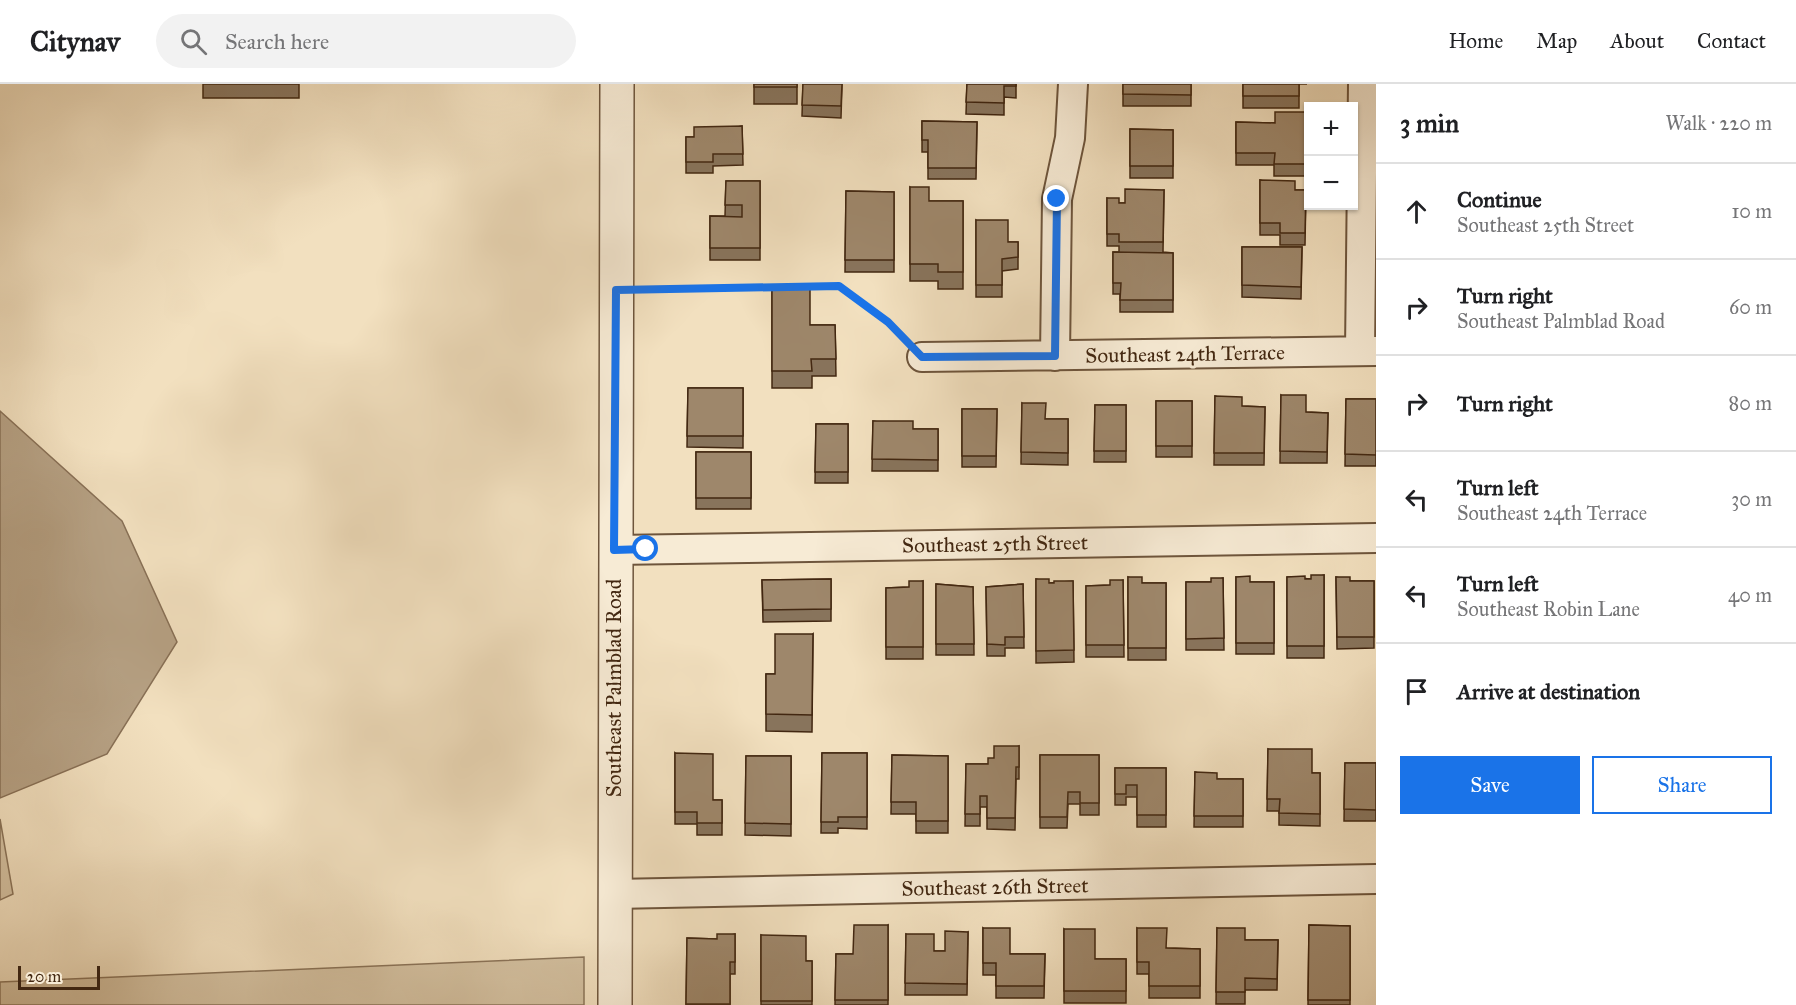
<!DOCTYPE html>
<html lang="en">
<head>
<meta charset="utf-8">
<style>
  :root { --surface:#fff; --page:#f2f2f2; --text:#202124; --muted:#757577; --line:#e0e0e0; --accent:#1a73e8 }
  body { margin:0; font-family:"IM FELL Great Primer",serif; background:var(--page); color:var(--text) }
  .controls { position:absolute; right:18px; top:18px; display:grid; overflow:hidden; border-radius:0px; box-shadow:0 2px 4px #0004 }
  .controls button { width:54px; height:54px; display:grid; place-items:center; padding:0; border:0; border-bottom:2px solid var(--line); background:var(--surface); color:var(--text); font:30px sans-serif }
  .scale { position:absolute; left:18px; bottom:15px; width:82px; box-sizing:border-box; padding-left:6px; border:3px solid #422711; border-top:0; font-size:16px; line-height:21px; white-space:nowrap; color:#422711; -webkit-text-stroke:4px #f7ebd5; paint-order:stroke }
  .stop { position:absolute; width:18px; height:18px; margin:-14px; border:4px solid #1a73e8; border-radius:50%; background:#fff }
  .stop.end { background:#1a73e8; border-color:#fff; box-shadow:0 2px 6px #0008 }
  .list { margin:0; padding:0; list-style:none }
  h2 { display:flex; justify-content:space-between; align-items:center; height:78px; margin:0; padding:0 24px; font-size:26px }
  h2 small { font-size:20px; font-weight:400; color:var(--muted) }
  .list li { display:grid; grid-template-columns:39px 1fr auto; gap:18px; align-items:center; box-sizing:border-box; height:96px; padding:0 24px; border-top:2px solid var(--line) }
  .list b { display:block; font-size:22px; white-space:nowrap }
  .list p { margin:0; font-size:20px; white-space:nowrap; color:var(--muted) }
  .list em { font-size:20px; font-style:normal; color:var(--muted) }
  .actions { display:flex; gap:12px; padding:18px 24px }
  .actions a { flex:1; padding:14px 0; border:2px solid var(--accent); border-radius:0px; text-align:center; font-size:21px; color:var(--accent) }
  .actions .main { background:var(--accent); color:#fff }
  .icon { flex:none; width:33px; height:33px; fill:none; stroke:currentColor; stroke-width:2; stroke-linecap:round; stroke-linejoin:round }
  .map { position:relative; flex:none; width:1376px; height:921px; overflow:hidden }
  header { display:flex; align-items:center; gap:36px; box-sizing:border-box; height:84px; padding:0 30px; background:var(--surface); border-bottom:2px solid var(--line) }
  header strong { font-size:28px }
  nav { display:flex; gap:33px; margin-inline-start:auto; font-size:21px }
  .search { width:420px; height:54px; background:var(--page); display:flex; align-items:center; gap:15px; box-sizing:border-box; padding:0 21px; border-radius:33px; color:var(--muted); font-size:22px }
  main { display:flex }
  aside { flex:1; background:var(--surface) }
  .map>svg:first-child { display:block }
  .green { fill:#d4c1a1; stroke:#8b7459; stroke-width:1.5 }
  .water { fill:#b6a184; stroke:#887056; stroke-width:1.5 }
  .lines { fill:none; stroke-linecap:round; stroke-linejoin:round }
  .minor-casing { stroke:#6e553c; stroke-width:32 }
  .tertiary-casing { stroke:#6e553c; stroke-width:36 }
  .path { stroke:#422711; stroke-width:4; stroke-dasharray:1.5 3; stroke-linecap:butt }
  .minor { stroke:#f7ebd5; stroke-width:28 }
  .tertiary { stroke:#f7ebd5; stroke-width:33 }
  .wall { fill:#88745c; stroke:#422711; stroke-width:1.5 }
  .building { fill:#9e876b; stroke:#422711; stroke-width:1.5 }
  .route { stroke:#1a73e8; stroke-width:8 }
  .labels { text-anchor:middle; stroke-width:6; stroke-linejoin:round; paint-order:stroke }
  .street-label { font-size:21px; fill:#422711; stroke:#f7ebd5 }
</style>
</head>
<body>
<header>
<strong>Citynav</strong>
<div class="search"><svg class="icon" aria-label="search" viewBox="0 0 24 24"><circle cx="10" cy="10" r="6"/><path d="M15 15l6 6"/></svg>Search here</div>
<nav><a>Home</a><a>Map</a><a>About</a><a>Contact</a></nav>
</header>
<main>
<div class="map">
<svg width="1376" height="921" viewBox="0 0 1376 921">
  <rect width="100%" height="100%" fill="#f2e0bf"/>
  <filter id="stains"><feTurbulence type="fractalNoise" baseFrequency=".00333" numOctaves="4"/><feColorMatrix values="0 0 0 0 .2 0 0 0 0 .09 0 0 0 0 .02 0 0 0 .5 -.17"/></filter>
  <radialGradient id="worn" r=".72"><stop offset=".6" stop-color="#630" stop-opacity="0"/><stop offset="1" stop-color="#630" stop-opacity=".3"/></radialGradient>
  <!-- green -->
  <path class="green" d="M0,735l13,75 -13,6z
    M584,873v48h-584v-23z"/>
  <!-- water -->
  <path class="water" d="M0,327l122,110 55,121 -70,112 -107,44z"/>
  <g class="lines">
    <!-- minor casing -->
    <g class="minor-casing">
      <path id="minor" d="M1360,267l3,-267
        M1055,272l2,-157 13,-61 3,-54
        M922,273l454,-6
        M614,466l762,-12
        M614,810l762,-15"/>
    </g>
    <!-- tertiary casing -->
    <g class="tertiary-casing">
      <path id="tertiary" d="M615,921l2,-921"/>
    </g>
    <!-- path -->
    <path class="path" d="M646,206l193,-4 48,36 16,15"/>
    <!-- minor -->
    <use href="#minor" class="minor"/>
    <!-- tertiary -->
    <use href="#tertiary" class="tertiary"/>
  </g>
  <!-- wall -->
  <path class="wall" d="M203,0h96v14h-96z
    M754,0h43v20h-43z
    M803,0h39l-1,34 -39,-2z
    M967,0h49v14l-12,-1v18l-38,-1z
    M1123,0h68v22h-68z
    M1243,0h64h-8v24h-56z
    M1306,28v64h-32v-11h-38v-43l39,1z
    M922,37l55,1 -1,57h-48v-27h-6z
    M742,42l1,39 -30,1v7h-27v-36h8z
    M1130,45l43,1v48h-43z
    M1260,96l35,10h11l-1,55h-25v-10h-20z
    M726,97h34v79h-50v-44h15z
    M910,103l19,14h34v88h-25v-8h-28z
    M1164,106l-1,62 10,1v59h-53v-18h-7v-42h6v-6h-12v-48l12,5h6z
    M846,107l48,1v80h-49z
    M976,136l32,22h10v27l-16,2v26h-26z
    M1242,163h60l-1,52 -59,-2z
    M772,205l38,36h25l1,51h-24v12h-40z
    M688,304h55v60l-56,-1z
    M1281,311l25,17 22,1 -1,50h-47z
    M1215,312l27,10 23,1 -1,58h-50z
    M1346,315h30v67h-31z
    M1156,317h36v56h-36z
    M1022,319l24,16h22v46l-47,-1z
    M1095,321h31v57h-32z
    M962,325h35l-1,58h-34z
    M873,337l40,8h25v42h-66z
    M816,340h32v59h-33z
    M696,368h55v57h-55z
    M1324,491v83h-37v-81l24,2z
    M1128,493l14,6h24v77h-38z
    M1236,493l14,5h24v72h-38z
    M1336,493l14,4h24v67l-37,1z
    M1223,494l1,72h-38v-68h25z
    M831,495v42l-68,1 -1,-42z
    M1036,495l13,4 24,-2 1,81 -38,1z
    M1123,496l1,77h-38v-71l24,-1z
    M923,497v78h-37v-71l23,-1z
    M936,500l37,3 1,68h-38z
    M1023,500l1,64h-19v8h-18l-1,-69z
    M813,550l-1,98 -46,-1v-57h9z
    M1019,662v33h-3l-1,51 -28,-1v-22h-7v19h-15l1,-62h22l6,-6z
    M1268,665l44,24h8v53l-41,-1v-14h-12z
    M675,669l38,47h9v35h-25v-11h-22z
    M822,669h45v76l-29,-1v5h-17z
    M892,671l56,1v77h-32v-19h-25z
    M1040,671h59v60h-19v-11h-12l-1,24h-27z
    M746,672h45v80l-46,-1z
    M1345,679h31v58h-32z
    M1115,684h51v59h-29v-30h-11v8h-11z
    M1195,688l22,7h26v48h-49z
    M888,841v80h-53l1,-51h17z
    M1309,841l41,1v79h-42z
    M983,844l27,26h35l-1,44h-48v-23h-13z
    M1137,844l30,20 33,1v49h-51v-24h-12z
    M1217,844l28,12h33l-1,50h-32v14h-29z
    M1064,845l31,30h31v44h-62z
    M968,848l-1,63h-62l1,-61 28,17h11z
    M735,850v40h-5v31h-44l1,-67 30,1z
    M761,851l45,26h6v44h-51z"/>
  <!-- building -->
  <path class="building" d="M754,0h43v3h-43z
    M803,0h39l-1,22 -39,-1z
    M967,0h49v2h-12v17l-38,-1z
    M1123,0h68v11l-68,-1z
    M1243,0h56v12h-56z
    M1275,28h31v52h-32l1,-11h-39v-31l39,1z
    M922,37l55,1 -1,46h-48v-28h-6z
    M742,42l1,28h-30v8h-27v-25h8v-10z
    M1130,45l43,1v36h-43z
    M1260,96l35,1v9h11l-1,43h-25v-10h-20z
    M726,97h34v67h-50v-32l32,1v-12h-17z
    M910,103h19v14h34v71h-25v-8h-28z
    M1125,105l39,1 -1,52h-44v-8h-12v-36h12v5h6z
    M846,107l48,1v68h-49z
    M976,136h32v22h10v15l-16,2v26h-26z
    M1242,163h60l-1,40 -59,-2z
    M1113,168l60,1v47h-53l1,-17h-8z
    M772,205h38v36h25l1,34h-25l1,12h-40z
    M688,304h55v48h-56z
    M1281,311h25v17l22,1 -1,39 -47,-1z
    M1215,312l27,1v9l23,1 -1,46h-50z
    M1346,315h30v56l-31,-1z
    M1156,317h36v45h-36z
    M1022,319h24l-1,16h23v34l-47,-1z
    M1095,321h31v46h-32z
    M962,325h35l-1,47h-34z
    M873,337h40v8h25v31l-66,-1z
    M816,340h32v48h-33z
    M696,368h55v46h-55z
    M1311,491h13v71h-37v-69l18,-1v3h6z
    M1250,492v6h24v61h-38v-66z
    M1128,493h14v6h24v65h-38z
    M1336,493h14v4h24v56h-37z
    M1211,494h12l1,60 -38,1v-57h25z
    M831,495v30l-68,1 -1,-30z
    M1036,495h13v4h5v-2h19l1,69 -38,1z
    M1110,496h13l1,65h-38v-59l24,-1z
    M909,497h14v66h-37v-59l23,-1z
    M936,500l37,3 1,57h-38z
    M1023,500l1,53h-19v8l-18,-1 -1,-57z
    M775,550h38l-1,81 -46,-1v-40h9z
    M994,662h25v21h-3l-1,51h-28v-22h-7v18h-15l1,-50h22v-6h6z
    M1268,665h44v24h8v41l-41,-1 1,-14h-13z
    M675,669l38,1v46h9v23h-25v-11h-22z
    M822,669h45v64h-29v5h-17z
    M892,671l56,1v65h-32v-19h-25z
    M1040,671h59v48h-19v-11h-12l-1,25h-27z
    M746,672h45v68l-46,-1z
    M1345,679h31v47l-32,-1z
    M1115,684h51v47h-29v-30h-11v9h-11z
    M1195,688l22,1v6h26v37h-49z
    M854,841h34v75h-53l1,-46h17z
    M1309,841l41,1v74h-42z
    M983,844h27v26h35l-1,32h-48v-23h-13z
    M1137,844h30l-1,20 34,1v37h-51v-24h-12z
    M1217,844h28v12h33l-1,39 -32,-1v14h-29z
    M1064,845h31v30h31v32h-62z
    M945,847l23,1 -1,52 -62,-1 1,-49h28v17h11z
    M717,850h18v28h-5v42h-44l1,-66 30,1z
    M761,851l45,1v25h6v40h-51z"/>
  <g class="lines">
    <!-- route -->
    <path class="route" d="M646,465l-32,1 2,-260 223,-4 49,36 34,35 133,-1 2,-157"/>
  </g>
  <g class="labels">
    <!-- street labels -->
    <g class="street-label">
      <text transform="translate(1185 270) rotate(-1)" y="7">Southeast 24th Terrace</text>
      <text transform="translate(995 460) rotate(-1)" y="7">Southeast 25th Street</text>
      <text transform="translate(614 604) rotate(-90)" y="7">Southeast Palmblad Road</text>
      <text transform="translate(995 803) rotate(-1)" y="7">Southeast 26th Street</text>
    </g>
  </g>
  <rect width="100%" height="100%" filter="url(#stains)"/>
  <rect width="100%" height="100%" fill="url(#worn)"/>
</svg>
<div class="controls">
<button>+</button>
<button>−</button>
</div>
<div class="scale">20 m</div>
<div class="stop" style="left:646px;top:465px"></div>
<div class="stop end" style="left:1057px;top:115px"></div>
</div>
<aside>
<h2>3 min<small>Walk · 220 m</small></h2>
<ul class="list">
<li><svg class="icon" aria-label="ahead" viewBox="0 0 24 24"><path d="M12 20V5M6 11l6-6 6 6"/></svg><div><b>Continue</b><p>Southeast 25th Street</p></div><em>10 m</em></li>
<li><svg class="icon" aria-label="right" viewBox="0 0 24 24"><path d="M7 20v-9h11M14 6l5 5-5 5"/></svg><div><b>Turn right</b><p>Southeast Palmblad Road</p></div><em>60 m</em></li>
<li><svg class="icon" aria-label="right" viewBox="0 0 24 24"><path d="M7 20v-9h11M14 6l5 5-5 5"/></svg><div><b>Turn right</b></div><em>80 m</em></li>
<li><svg class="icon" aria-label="left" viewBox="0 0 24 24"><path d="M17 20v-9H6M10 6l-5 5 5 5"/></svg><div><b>Turn left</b><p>Southeast 24th Terrace</p></div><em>30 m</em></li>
<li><svg class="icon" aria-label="left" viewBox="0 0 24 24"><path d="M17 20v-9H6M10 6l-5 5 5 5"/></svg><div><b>Turn left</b><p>Southeast Robin Lane</p></div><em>40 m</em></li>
<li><svg class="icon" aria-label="arrive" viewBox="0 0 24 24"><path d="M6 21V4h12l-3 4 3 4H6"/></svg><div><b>Arrive at destination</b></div></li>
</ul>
<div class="actions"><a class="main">Save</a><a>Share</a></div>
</aside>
</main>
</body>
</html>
